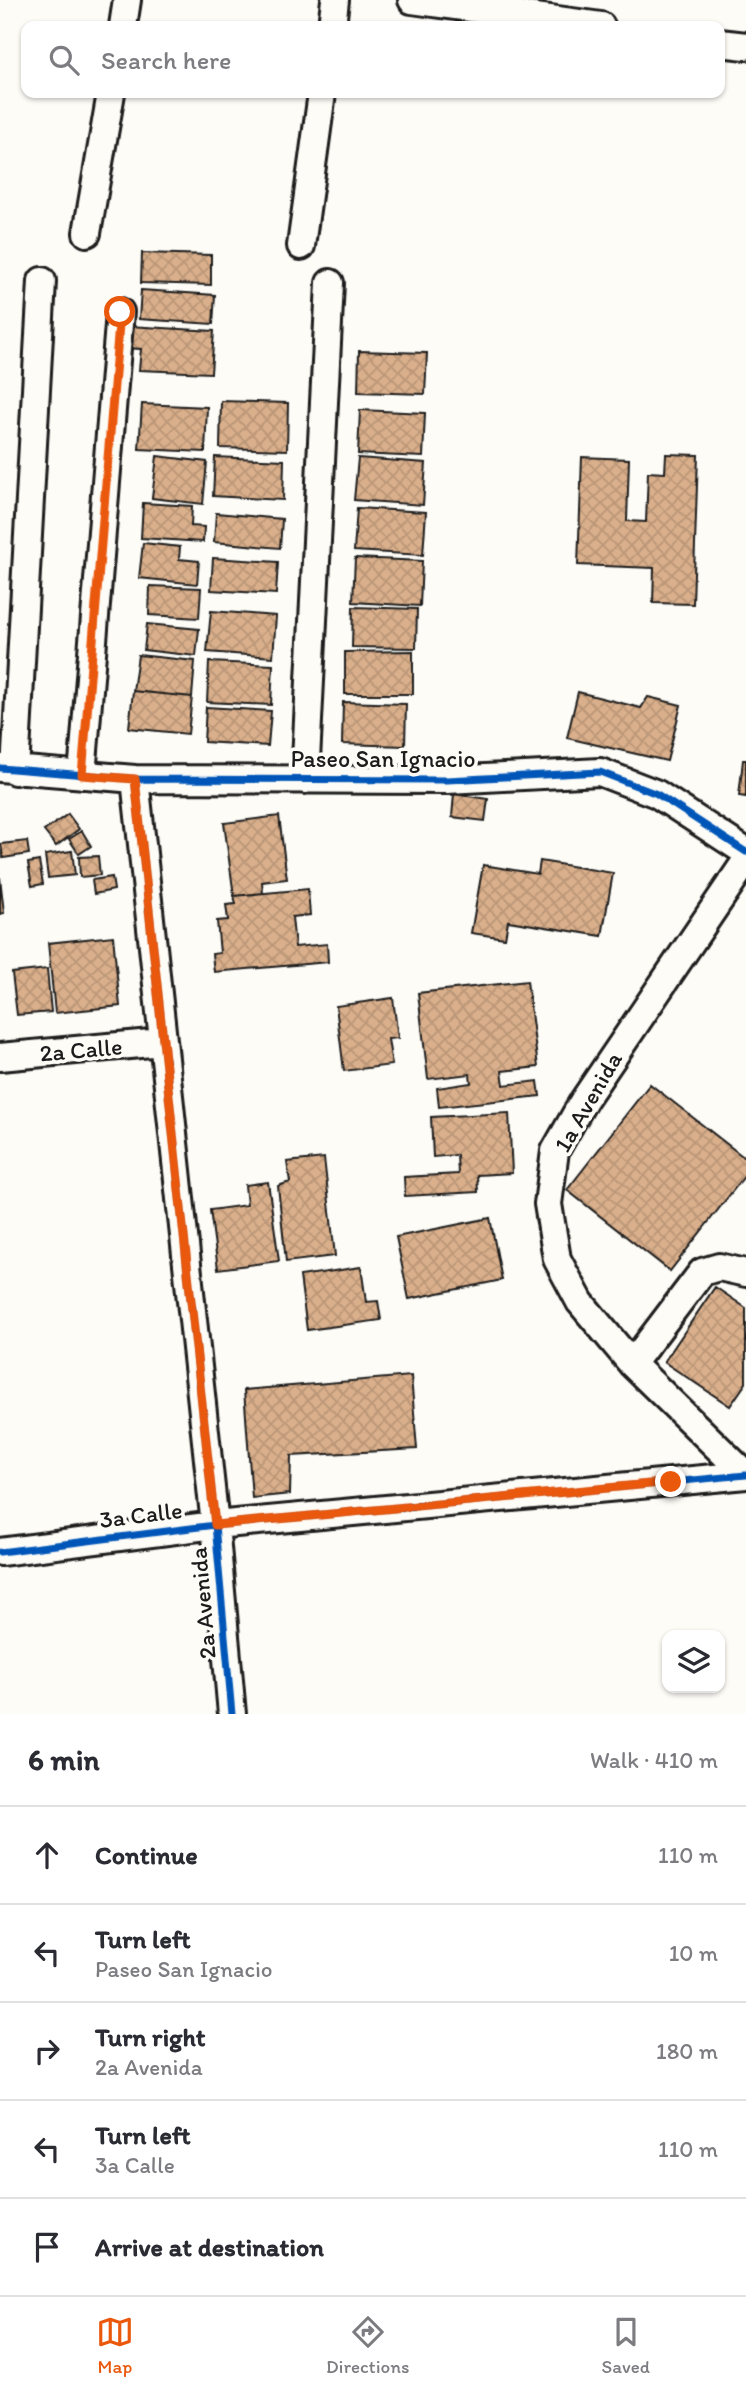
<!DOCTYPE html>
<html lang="en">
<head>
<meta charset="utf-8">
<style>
  :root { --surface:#fff; --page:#f2f2f3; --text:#2b2b33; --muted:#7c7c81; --line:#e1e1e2; --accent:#ea580c }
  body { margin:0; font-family:Itim,sans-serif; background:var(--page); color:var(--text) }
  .controls { position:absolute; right:21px; bottom:21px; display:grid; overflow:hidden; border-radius:14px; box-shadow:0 2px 5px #0004 }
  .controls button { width:63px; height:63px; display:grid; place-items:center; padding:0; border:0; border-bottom:2px solid var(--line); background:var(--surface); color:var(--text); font:35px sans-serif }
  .stop { position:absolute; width:21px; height:21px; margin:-16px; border:5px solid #ea580c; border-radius:50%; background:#fff }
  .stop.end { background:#ea580c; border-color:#fff; box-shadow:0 2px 7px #0008 }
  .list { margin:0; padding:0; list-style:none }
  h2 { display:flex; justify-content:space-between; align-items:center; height:91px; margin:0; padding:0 28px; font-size:30px }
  h2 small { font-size:23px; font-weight:400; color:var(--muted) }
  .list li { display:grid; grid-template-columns:46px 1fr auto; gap:21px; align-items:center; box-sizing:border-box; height:98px; padding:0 28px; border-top:2px solid var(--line) }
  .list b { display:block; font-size:26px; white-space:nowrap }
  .list p { margin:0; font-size:23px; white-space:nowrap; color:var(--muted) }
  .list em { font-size:23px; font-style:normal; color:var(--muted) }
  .icon { flex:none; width:38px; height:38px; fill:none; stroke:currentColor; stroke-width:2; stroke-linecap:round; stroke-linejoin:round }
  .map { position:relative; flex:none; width:746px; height:1714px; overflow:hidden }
  .search { position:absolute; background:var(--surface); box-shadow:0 2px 5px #0004; left:21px; right:21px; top:21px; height:77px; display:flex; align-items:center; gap:18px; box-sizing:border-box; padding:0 24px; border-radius:14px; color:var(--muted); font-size:26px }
  .sheet { height:581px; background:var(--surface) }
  nav { display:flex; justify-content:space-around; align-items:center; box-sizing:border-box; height:98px; border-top:2px solid var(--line); background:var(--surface); font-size:19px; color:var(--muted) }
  nav a { display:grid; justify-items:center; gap:4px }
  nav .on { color:var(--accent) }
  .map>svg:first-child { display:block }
  .building { fill:url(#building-cross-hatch); stroke:#1c1c1c; stroke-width:2 }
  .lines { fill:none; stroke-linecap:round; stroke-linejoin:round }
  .street-casing { stroke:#1c1c1c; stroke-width:32 }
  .street { stroke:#fdfcf7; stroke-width:26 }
  .cycleway-casing { stroke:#fdfcf7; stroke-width:11 }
  .cycleway { stroke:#0057b8; stroke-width:7 }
  .route { stroke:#ea580c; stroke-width:9 }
  .labels { text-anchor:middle; stroke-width:7; stroke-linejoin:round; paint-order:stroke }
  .street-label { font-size:24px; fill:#1c1c1c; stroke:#fdfcf7 }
</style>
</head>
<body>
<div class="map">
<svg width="746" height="1714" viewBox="0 0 746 1714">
  <defs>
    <pattern id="building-cross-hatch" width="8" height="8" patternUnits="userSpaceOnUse" patternTransform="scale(1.75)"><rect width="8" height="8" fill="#daaf8b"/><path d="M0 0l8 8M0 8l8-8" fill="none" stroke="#ba9677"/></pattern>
  </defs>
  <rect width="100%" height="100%" fill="#fdfcf7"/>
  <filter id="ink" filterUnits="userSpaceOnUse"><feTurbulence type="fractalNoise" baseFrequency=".0143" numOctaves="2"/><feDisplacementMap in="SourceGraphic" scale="14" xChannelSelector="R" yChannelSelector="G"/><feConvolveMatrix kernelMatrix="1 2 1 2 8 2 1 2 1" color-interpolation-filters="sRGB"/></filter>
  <g filter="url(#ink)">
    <!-- building -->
    <path class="building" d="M142,253l69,2v30l-70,-2z
      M141,290l74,5 -2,29 -74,-5z
      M128,326l86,5 -3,42 -72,-3 2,-21 -15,-1z
      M359,351l68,2 -2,41 -67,-2z
      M221,401l67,2 -1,47 -67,-2z
      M142,404l65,3 -2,45 -66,-3z
      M360,410l65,3 -2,44 -65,-3z
      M666,454l32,1 -5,149 -40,-1 1,-35 -76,-3 4,-108 47,2 -2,62 19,1 2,-50 17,1z
      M157,456l50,6 -4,42 -51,-6z
      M215,457l69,3 -1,40 -70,-4z
      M358,458l68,5 -3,42 -69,-5z
      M143,503l49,3 -1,20 13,1 -1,15 -62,-4z
      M357,508l69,4 -3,43 -69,-4z
      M216,513l66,6 -2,29 -66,-6z
      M143,543l37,4 -1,12 20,2 -2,23 -58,-6z
      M213,558l65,4 -2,32 -65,-4z
      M355,558l67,3 -2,45 -67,-4z
      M150,586l51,2 -2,30 -50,-3z
      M353,607l64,2 -1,39 -64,-1z
      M211,611l65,5 -3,41 -66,-5z
      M147,624l52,5 -3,27 -52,-6z
      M413,651v43h-68v-42z
      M138,655l57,6 -3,36 -59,-6z
      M209,662l64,3 -2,40 -64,-3z
      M133,691l59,6 -4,37 -59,-6z
      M578,692l63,16 7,-11 33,8 -14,56 -100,-23z
      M343,702l63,2 -1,42 -63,-2z
      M206,707l65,4 -3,35 -64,-4z
      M743,760h3v37l-7,-1z
      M454,794l34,5 -3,22 -33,-4z
      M68,814l11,15 -23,17 -12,-15z
      M279,816l8,63 -25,3 1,11 -29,3 -10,-73z
      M82,831l9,15 -12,8 -10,-15z
      M27,841l2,13 -26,4 -2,-14z
      M72,851l3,24 -27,3 -3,-23z
      M98,856l2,19 -20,2 -1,-20z
      M39,861l4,23 -11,2 -4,-23z
      M540,861l73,12 -11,63 -94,-15 -3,17 -34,-5 12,-68 55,9z
      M0,877l4,36 -4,1z
      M112,877l2,13 -20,4 -2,-14z
      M308,889l2,26 -18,2 3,30 32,-3 1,18 -114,10 -2,-18 8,-1 -3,-32 11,-1 -2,-15 10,-1 -2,-8z
      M113,936l7,70 -65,7 -7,-70z
      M47,969l4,43 -34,3 -5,-42z
      M527,981l11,86 -36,4 2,14 34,-4 2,15 -101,11 -2,-19 34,-5 -1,-9 -42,5 -10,-86z
      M393,998l5,40 -10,1 4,26 -48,6 -8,-65z
      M650,1084l96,75v15l-76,97 -103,-81z
      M509,1113l3,60 -35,2 1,17 -73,4 -1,-19 54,-3 -1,-19 -24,2 -2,-40z
      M324,1158l11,98 -49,6 -8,-76 12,-4 -3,-20z
      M268,1182l11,79 -61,8 -8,-59 37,-5 -2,-20z
      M490,1218l12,62 -93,19 -13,-62z
      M361,1267l5,35 12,-1 3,19 -74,10 -7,-54z
      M715,1287l31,21v75l-16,23 -66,-44z
      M411,1376l6,73 -126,7 -1,38 -38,4 -8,-108z"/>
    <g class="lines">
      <!-- street casing -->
      <g class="street-casing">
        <path id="street" d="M412,0l189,26
          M123,26l4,-26
          M332,26l3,-26
          M720,43l26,3
          M87,233l24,-140
          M301,246l21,-153
          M0,768l135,11 312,1 153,-8 57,22 89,58
          M15,771l27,-490
          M82,775l38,-463
          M135,779l80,746 17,189
          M305,780l25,-497
          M0,1057l162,-15
          M632,1364l70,-92 17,-5 27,6
          M746,1475l-114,-111 -52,-62 -23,-43 -9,-55 7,-53 29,-51 162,-239
          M0,1552l215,-27 531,-50"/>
      </g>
      <!-- street -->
      <use href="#street" class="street"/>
      <!-- cycleway casing -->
      <g class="cycleway-casing">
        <path id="cycleway" d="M0,768l135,11 312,1 153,-8 57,22 89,58
          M135,779l80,746 17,189
          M0,1552l215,-27 531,-50"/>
      </g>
      <!-- cycleway -->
      <use href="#cycleway" class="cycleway"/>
    </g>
  </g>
  <g class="lines" filter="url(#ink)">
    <!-- route -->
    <path class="route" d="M120,312l-38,463 53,4 80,746 456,-43"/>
  </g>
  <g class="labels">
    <!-- street labels -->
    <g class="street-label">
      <text x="383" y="767">Paseo San Ignacio</text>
      <text transform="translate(81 1050) rotate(-5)" y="8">2a Calle</text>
      <text transform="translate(588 1102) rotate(-60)" y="8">1a Avenida</text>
      <text transform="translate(141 1515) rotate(-7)" y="8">3a Calle</text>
      <text transform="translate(203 1603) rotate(-95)" y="8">2a Avenida</text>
    </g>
  </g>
</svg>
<div class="controls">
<button><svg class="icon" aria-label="layers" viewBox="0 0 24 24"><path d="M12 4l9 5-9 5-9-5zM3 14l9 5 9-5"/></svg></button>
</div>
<div class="stop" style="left:120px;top:312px"></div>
<div class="stop end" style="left:671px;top:1482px"></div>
<div class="search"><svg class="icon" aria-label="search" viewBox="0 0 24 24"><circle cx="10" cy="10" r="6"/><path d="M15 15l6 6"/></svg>Search here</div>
</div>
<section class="sheet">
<h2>6 min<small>Walk · 410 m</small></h2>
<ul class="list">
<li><svg class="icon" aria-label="ahead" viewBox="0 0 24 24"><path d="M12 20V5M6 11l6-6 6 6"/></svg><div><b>Continue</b></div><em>110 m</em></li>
<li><svg class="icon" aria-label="left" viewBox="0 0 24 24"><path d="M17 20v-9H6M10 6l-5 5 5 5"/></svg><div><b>Turn left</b><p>Paseo San Ignacio</p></div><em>10 m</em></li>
<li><svg class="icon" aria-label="right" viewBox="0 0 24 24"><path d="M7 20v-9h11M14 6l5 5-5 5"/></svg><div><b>Turn right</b><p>2a Avenida</p></div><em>180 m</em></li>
<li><svg class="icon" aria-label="left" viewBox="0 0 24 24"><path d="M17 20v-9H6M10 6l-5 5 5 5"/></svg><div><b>Turn left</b><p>3a Calle</p></div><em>110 m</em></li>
<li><svg class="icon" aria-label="arrive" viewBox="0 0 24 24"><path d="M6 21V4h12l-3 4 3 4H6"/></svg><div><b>Arrive at destination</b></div></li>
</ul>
</section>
<nav>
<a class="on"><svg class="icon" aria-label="map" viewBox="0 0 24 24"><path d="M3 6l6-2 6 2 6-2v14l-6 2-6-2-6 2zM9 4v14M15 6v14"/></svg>Map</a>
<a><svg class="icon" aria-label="directions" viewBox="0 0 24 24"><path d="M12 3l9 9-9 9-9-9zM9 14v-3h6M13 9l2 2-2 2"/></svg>Directions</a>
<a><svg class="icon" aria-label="saved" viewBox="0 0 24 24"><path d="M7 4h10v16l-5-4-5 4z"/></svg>Saved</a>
</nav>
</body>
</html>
